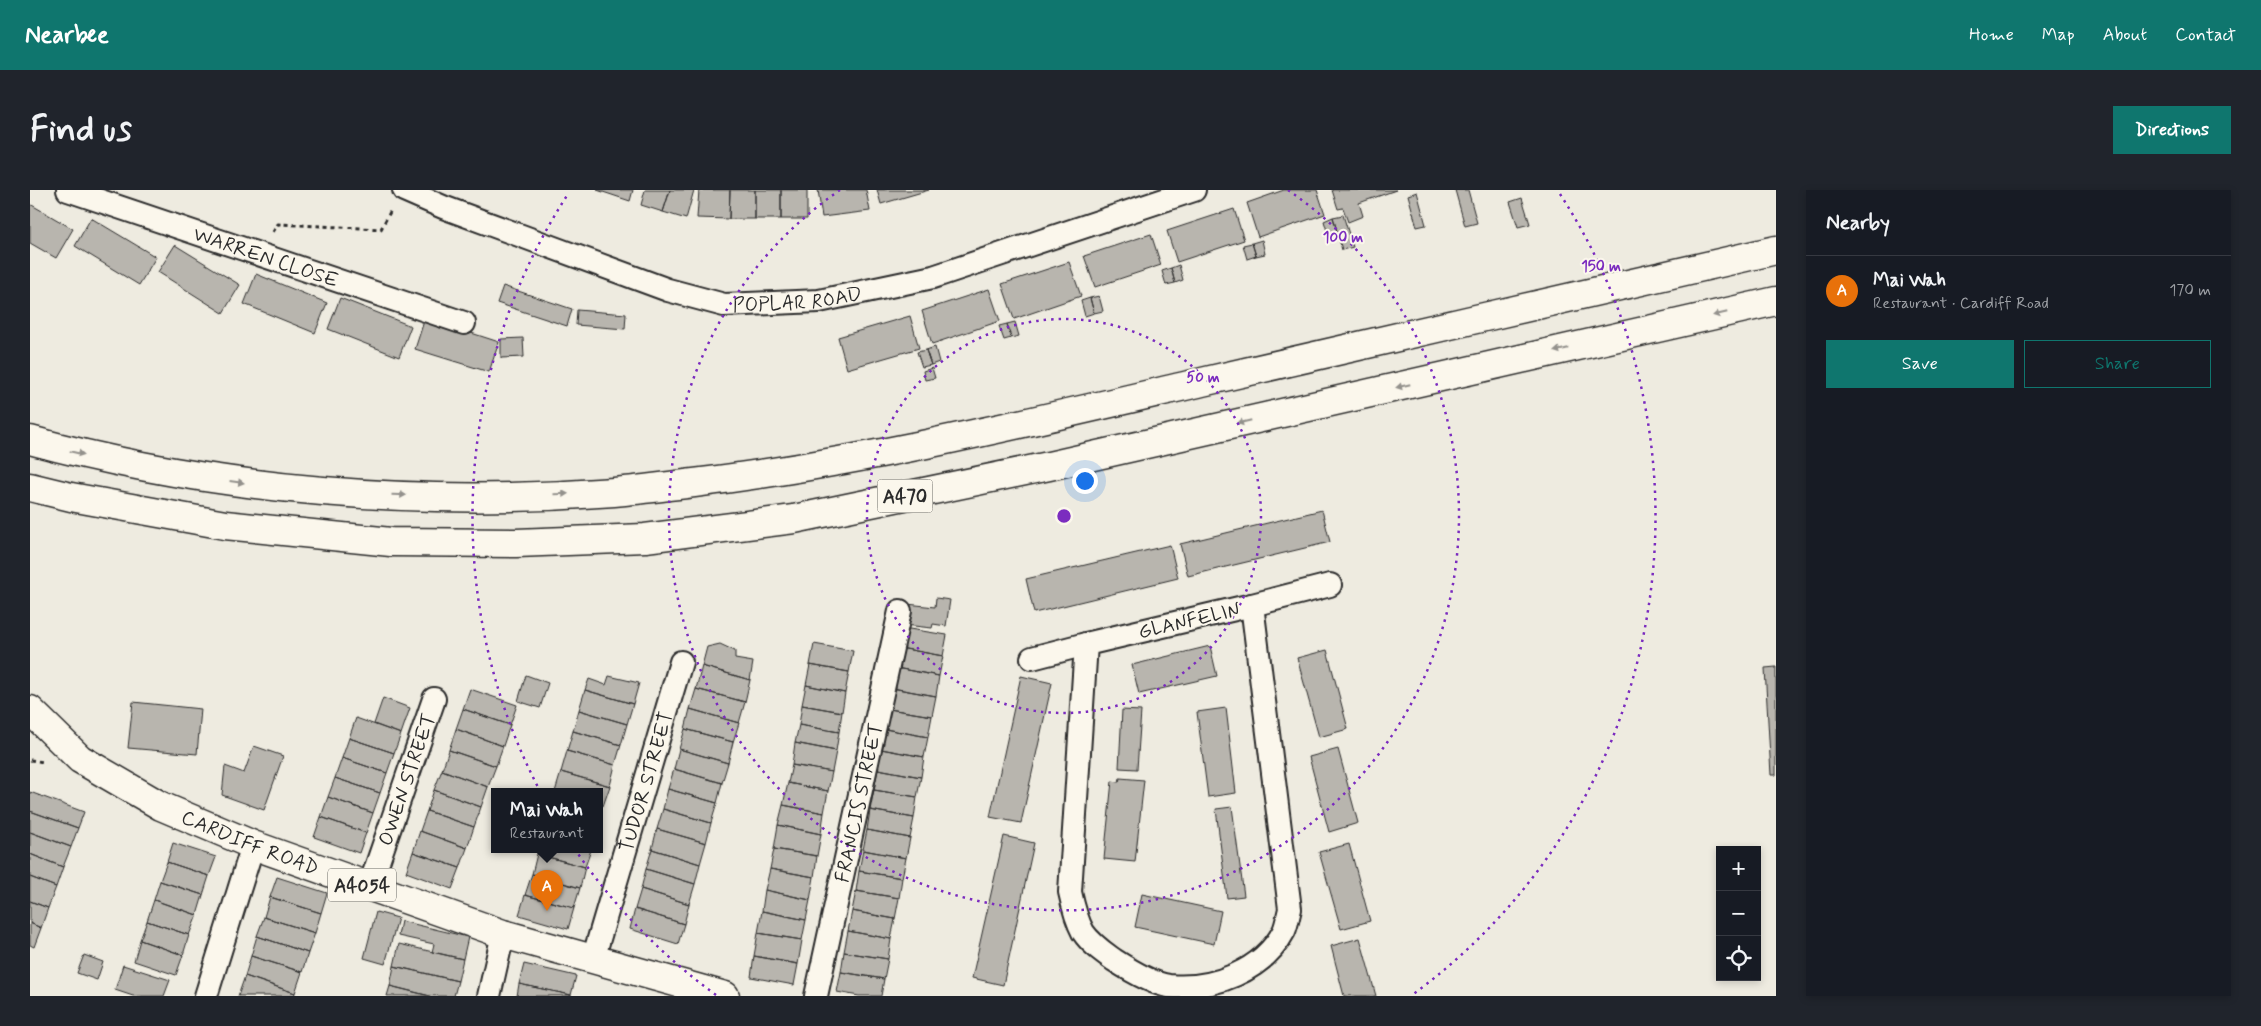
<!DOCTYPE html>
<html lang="en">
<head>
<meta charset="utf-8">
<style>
  :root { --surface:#171b24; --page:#20242c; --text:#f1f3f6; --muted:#9ea1a6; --line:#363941; --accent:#0f766e }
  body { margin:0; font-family:Mynerve,sans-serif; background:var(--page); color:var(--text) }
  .controls { position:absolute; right:15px; bottom:15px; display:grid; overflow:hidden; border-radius:0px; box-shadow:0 2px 8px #0003 }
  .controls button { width:45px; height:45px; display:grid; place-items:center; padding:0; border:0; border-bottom:1px solid var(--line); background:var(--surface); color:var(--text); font:25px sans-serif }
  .you { position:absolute; left:1054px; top:290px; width:18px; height:18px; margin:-12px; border:4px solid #fff; border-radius:50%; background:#1a73e8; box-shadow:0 0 0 8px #1a73e833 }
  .badge { display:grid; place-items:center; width:32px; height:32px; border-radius:50%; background:var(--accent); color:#fff; font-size:16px; font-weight:700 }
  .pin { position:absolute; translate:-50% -41px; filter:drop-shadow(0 1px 2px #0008) }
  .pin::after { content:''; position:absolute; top:26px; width:18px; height:15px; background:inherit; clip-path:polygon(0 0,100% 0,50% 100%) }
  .popup { position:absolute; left:461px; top:598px; width:112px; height:65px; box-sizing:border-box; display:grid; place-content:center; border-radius:0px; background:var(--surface); filter:drop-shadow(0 1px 4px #0005); font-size:16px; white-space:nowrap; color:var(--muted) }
  .popup b { font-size:19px; color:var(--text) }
  .popup::after { content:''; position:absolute; left:50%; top:100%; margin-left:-10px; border:10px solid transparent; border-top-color:var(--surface) }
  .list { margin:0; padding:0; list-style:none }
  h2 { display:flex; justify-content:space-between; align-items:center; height:65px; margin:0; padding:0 20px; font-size:21px }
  h2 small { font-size:16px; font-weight:400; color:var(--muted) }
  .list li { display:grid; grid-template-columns:32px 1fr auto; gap:15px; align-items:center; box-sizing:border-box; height:70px; padding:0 20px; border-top:1px solid var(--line) }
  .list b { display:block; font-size:19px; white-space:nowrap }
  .list p { margin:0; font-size:16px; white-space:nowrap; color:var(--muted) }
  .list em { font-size:16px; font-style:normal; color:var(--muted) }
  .actions { display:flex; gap:10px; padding:15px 20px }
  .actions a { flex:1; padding:11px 0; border:1px solid var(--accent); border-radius:0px; text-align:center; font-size:18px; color:var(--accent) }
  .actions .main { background:var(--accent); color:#fff }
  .icon { flex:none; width:28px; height:28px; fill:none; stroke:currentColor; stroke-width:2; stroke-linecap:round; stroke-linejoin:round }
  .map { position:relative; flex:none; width:1746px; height:806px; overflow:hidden; border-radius:0px }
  header { display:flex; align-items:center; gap:30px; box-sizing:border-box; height:70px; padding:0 25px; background:var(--accent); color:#fff }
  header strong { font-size:24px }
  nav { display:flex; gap:28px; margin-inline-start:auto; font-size:18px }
  .intro { display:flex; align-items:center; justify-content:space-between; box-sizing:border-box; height:120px; padding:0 30px }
  h1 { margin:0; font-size:35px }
  .button { padding:12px 22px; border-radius:0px; background:var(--accent); color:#fff; font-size:18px; font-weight:700 }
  main { display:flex; gap:30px; padding:0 30px }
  aside { flex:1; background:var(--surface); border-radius:0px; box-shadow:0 2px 8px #0003 }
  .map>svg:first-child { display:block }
  .building { fill:#b8b5ae; stroke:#2b2b2b }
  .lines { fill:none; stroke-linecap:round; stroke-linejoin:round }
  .street-casing { stroke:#2b2b2b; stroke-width:26 }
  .primary-casing { stroke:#2b2b2b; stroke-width:31 }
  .highway-casing { stroke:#2b2b2b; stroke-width:31 }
  .path { stroke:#2b2b2b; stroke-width:3; stroke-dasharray:4 4; stroke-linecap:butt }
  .street { stroke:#fbf7ec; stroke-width:22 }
  .primary { stroke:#fbf7ec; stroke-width:28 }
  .highway { stroke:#fbf7ec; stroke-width:28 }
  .oneway { fill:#93918c }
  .ring { fill:none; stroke:#7b2cbf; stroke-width:2.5; stroke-dasharray:2.5 5 }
  .labels { text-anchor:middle; stroke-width:4; stroke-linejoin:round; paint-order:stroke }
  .shield { fill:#fbf7ec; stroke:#696865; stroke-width:1 }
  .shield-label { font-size:19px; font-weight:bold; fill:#2b2b2b }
  .street-label { font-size:20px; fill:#2b2b2b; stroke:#fbf7ec }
  .centre { fill:#7b2cbf; stroke:#fbf7ec; stroke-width:2.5 }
  .ring-label { font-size:15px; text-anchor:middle; font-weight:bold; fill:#7b2cbf; stroke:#fbf7ec; stroke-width:4; stroke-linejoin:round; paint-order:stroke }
</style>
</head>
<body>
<header>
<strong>Nearbee</strong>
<nav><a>Home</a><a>Map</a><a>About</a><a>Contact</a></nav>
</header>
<div class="intro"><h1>Find us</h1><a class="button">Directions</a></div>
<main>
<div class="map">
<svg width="1746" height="806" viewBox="0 0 1746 806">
  <rect width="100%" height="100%" fill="#eeebe0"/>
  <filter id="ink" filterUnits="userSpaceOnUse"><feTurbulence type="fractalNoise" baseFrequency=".02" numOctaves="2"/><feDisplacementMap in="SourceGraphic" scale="10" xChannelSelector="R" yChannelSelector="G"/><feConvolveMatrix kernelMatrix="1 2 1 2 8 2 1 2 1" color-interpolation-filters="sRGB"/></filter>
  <g filter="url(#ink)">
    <!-- building -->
    <path class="building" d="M567,0h36l-3,11z
      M615,0h25l-7,22 -22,-7z
      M640,0h24l-8,29 -23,-7z
      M669,0h31l-1,29 -32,-1z
      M700,0h25v29h-26z
      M725,0h26v29h-26z
      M751,0h26v29h-26z
      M788,0h48l4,21 -48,6z
      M847,0h52l-48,14z
      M1254,0h33l8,24 -67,23 -11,-34z
      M1302,0h64l-37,13 4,13 -15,6 -5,-14 -5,1z
      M1425,0h13l9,33 -12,3z
      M1387,2l9,33 -9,2 -9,-32z
      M1492,8l8,26 -12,3 -8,-25z
      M0,14l43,25 -17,29 -26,-15z
      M1204,19l10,31 -67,22 -10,-31z
      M1313,25l10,32 -11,3 -9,-33z
      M1303,27l4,14 -9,3 -4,-13z
      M61,28l65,39 -17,28 -64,-39z
      M1121,44l10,31 -66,22 -11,-31z
      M1232,50l3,14 -9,2 -4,-13z
      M1222,53l4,13 -9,3 -4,-14z
      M145,55l65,40 -17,28 -65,-41z
      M1039,72l12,34 -67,23 -12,-35z
      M1149,75l4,15 -8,3 -4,-15z
      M1141,78l4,15 -9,2 -4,-14z
      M226,84l71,29 -12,30 -71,-29z
      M473,96l69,23 -5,17 -70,-23z
      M959,99l11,32 -68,23 -10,-33z
      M1069,106l4,15 -9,2 -4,-15z
      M310,108l71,28 -12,31 -71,-28z
      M1060,108l4,15 -9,3 -4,-15z
      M547,120l49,4 -1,15 -49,-4z
      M880,126l9,32 -72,21 -9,-32z
      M395,128l74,24 -10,30 -74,-23z
      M985,132l4,14 -8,2 -4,-14z
      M977,134l4,14 -7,2 -5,-14z
      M493,148l1,19 -23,1v-19z
      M905,157l4,15 -8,3 -5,-15z
      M896,160l5,15 -9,2 -5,-15z
      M902,178l3,10 -10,2 -2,-9z
      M1292,320l8,32 -142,34 -8,-32z
      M1140,355l8,33 -144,35 -8,-34z
      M906,408l14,2 -4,26 -13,-2 -1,4 -27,-3 2,-21 28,3z
      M873,438l44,7 -4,21 -43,-8z
      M690,454l15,7v8l18,3 -3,18 -48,-14 5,-19z
      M784,454l39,7 -4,21 -39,-7z
      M1180,456l7,30 -78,18 -7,-29z
      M870,458l43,8 -4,20 -43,-8z
      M1297,460l21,79 -29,8 -22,-79z
      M780,475l39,7 -4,21 -39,-8z
      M672,476l48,14 -5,22 -49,-13z
      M1746,477v108h-5l-6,-107z
      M866,478l43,8 -3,20 -44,-8z
      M496,485l22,8 -8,25 -22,-7z
      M579,486l30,7 -6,21 -48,-14 4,-11 17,6z
      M991,486l31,7 -31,140 -31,-6z
      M776,495l39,8 -3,19 -40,-7z
      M862,498l44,8 -4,20 -43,-7z
      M440,499l47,16 -7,20 -47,-16z
      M666,499l49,13 -6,21 -49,-14z
      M555,500l48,14 -6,20 -48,-14z
      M353,508l27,10 -9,26 -27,-10z
      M103,512l68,7 -4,45 -69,-6z
      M772,515l40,7 -3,20 -40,-7z
      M1196,518l10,85 -28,4 -11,-85z
      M433,519l47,16 -7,21 -47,-17z
      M660,519l49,14 -6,19 -48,-13z
      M859,519l43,7 -4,21 -43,-8z
      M549,520l48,14 -6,21 -48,-14z
      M1092,520l19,1 -4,58 -18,-1z
      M326,528l45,16 -7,19 -45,-15z
      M769,535l40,7 -3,19 -41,-8z
      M426,539l47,17 -7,20 -47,-16z
      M655,539l48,13 -5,21 -49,-14z
      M855,539l43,8 -4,20 -43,-8z
      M543,541l48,14 -6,20 -48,-14z
      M319,548l45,15 -7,20 -45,-15z
      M765,553l41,8 -4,21 -40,-7z
      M224,556l29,10 -19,54 -42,-15 3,-29 19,7z
      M649,559l49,14 -6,20 -48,-14z
      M851,559l43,8 -3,20 -43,-8z
      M1308,559l20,74 -29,9 -20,-75z
      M419,560l47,16 -8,21 -46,-17z
      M537,561l48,14 -5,21 -49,-14z
      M312,568l45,15 -7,20 -45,-15z
      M762,575l40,7 -4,19 -40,-8z
      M644,579l48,14 -5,20 -49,-14z
      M848,579l43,8 -4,20 -43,-7z
      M412,580l46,17 -7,20 -47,-17z
      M531,582l49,14 -7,20 -3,-1v-13h-45z
      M305,588l45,15 -7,20 -45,-16z
      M1090,588l24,2 -9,82 -31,-3 8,-78 7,1z
      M758,593l40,8 -4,22 -41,-8z
      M638,599l49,14 -6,20 -48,-14z
      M404,600l47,17 -7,20 -47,-16z
      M844,600l43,7 -3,21 -44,-8z
      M0,602l54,20 -6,16 -48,-17z
      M298,607l45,16 -7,20 -45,-16z
      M753,615l41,8 -3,21 -43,-9z
      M1202,617l12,89 -17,2 -11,-89z
      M633,619l48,14 -5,20 -49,-14z
      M840,620l44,8 -4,20 -43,-8z
      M0,621l48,17 -7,19 -41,-15z
      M397,621l47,16 -7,21 -47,-17z
      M291,627l45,16 -7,20 -45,-16z
      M748,635l43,9 -4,22 -43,-7z
      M627,639l49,14 -6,21 -48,-15z
      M837,640l43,8 -4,20 -43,-8z
      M390,641l47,17 -7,20 -47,-16z
      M0,642l41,15 -8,20 -33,-13z
      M974,646l30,7 -31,142 -31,-7z
      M143,653l43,14 -7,19 -42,-14z
      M1319,654l21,77 -29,8 -22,-77z
      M622,659l48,15 -5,20 -49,-15z
      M744,659l43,7 -3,21 -44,-8z
      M508,660h53l-6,17 -48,-13z
      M833,660l43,8 -4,20 -43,-7z
      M383,662l47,16 -8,21 -46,-17z
      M0,664l33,13 -7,20 -26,-10z
      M507,664l48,13 -5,21 -48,-14z
      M137,672l42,14 -6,19 -43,-14z
      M616,679l49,15 -6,20 -48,-15z
      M740,679l44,8 -4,23 -45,-10z
      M829,681l43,7 -3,20 -43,-7z
      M502,684l48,14 -6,20 -49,-13z
      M0,687l26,10 -8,21 -18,-7z
      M247,687l50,16 -6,20 -51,-16z
      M130,691l43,14 -6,20 -43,-15z
      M611,699l48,15 -5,20 -49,-15z
      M735,700l45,10 -4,20 -44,-9z
      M826,701l43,7 -4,21 -43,-8z
      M1112,704l79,17 -7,33 -79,-17z
      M495,705l49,13 -6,21 -49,-14z
      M240,707l51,16 -6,20 -51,-16z
      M124,710l43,15 -8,20 -42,-14z
      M0,711l18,7 -7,20 -11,-5z
      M605,719l49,15 -6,20 -48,-15z
      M732,721l44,9 -4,20 -44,-7z
      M822,721l43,8 -4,20 -43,-8z
      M346,722l22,6 -13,46 -21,-6z
      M234,727l51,16 -7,20 -51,-17z
      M117,731l42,14 -6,20 -43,-15z
      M371,731l67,16 -5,22 -31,-7 2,-8 -36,-8z
      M0,733l11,5 -7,19 -4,-2z
      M818,741l43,8 -3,20 -44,-7z
      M728,743l44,7 -4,24 -44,-8z
      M227,746l51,17 -6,19 -51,-16z
      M1330,748l16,58h-32l-13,-50z
      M110,750l43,15 -7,20 -42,-14z
      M369,754l64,15 -5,22 -64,-15z
      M814,762l44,7 -4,20 -43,-7z
      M54,765l19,7 -6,18 -20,-7z
      M221,766l51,16 -7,21 -50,-17z
      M724,766l44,8 -4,21 -43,-8z
      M494,774l52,12 -5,19 -52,-11z
      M93,775l47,15 -6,16h-31l-18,-6z
      M364,776l64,15 -4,15h-24l-40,-10z
      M811,782l43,7 -3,17h-22l-22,-4z
      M215,786l50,17 -1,3h-56z
      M489,794l52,11v1h-54z
      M360,796l40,10h-43z"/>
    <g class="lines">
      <!-- street casing -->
      <g class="street-casing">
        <g id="street">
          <path id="s1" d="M38,0l396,133"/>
          <path id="s2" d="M374,0l39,17 225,83 56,15 95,-4 114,-24 261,-87"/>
          <path d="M1222,415l38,304c-2,7 -3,15 -6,22 -21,40 -71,59 -115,55 -16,-2 -41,-17 -55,-26 -11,-8 -23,-16 -31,-28 -7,-13 -10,-26 -13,-40l16,-248z"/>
          <path d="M1222,415l78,-20"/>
          <path d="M1002,468l54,-14"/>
          <path id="s3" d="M339,698l65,-189"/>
          <path id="s4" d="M563,769l88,-297"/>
          <path d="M176,806l47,-151"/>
          <path d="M459,806l14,-62"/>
          <path id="s5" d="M786,806l84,-385"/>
        </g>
      </g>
      <!-- primary casing -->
      <g class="primary-casing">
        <g id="primary">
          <path id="s6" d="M0,520l50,49 81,47 92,39 250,89 222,62"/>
        </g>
      </g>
      <!-- highway casing -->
      <g class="highway-casing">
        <path id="highway" d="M0,250c187,51 391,67 584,52 27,-2 54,-6 80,-9 172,-21 340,-62 508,-101 191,-44 383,-88 574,-132
          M0,297l41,10 154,28 166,17 125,1 129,-5 149,-19 255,-53 727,-165"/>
      </g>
      <!-- path -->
      <path class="path" d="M243,42l5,-8 103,5 10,-19
        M0,570l14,2"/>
      <!-- street -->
      <use href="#street" class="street"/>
      <!-- primary -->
      <use href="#primary" class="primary"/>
      <!-- highway -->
      <use href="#highway" class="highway"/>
    </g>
    <!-- one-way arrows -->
    <defs><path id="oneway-solid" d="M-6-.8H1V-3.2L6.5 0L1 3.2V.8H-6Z" transform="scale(1.25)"/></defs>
    <g class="oneway">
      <use href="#oneway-solid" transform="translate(1690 124) rotate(167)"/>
      <use href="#oneway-solid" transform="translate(1531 160) rotate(167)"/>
      <use href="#oneway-solid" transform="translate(1373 196) rotate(167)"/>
      <use href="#oneway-solid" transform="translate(1214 232) rotate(167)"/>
      <use href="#oneway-solid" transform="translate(47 263) rotate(13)"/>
      <use href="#oneway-solid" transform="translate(207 292) rotate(7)"/>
      <use href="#oneway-solid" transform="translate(531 304) rotate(-2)"/>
      <use href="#oneway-solid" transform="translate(369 305) rotate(2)"/>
    </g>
  </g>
  <!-- distance rings -->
  <g class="ring">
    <circle cx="1034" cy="326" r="197"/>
    <path d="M1258 0A395 395 0 1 1 810 0"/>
    <path d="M686 805A592 592 0 0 1 538 4M1530 4A592 592 0 0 1 1382 805"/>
  </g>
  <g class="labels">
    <!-- shield labels -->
    <g class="shield">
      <rect x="847.5" y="289.5" width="55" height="33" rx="4"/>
      <rect x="298" y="678.5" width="68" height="33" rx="4"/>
    </g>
    <g class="shield-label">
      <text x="875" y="313">A470</text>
      <text x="332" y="702">A4054</text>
    </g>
    <!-- street labels -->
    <g class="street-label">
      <text dy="7" stroke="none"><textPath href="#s1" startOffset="209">WARREN CLOSE</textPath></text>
      <text dy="7" stroke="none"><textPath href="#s2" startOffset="414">POPLAR ROAD</textPath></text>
      <text transform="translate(1159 430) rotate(-13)" y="7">GLANFELIN</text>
      <text dy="7" stroke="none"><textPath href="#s3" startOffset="115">OWEN STREET</textPath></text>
      <text dy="7" stroke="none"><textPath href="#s4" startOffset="185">TUDOR STREET</textPath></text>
      <text dy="7" stroke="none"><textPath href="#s5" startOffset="198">FRANCIS STREET</textPath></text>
      <text dy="7" stroke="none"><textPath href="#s6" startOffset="260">CARDIFF ROAD</textPath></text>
    </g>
  </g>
  <circle cx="1034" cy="326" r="8" class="centre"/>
  <g class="ring-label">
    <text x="1313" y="52">100 m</text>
    <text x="1571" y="81">150 m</text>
    <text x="1173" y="192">50 m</text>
  </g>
</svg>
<div class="controls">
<button>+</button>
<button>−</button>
<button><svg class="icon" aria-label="locate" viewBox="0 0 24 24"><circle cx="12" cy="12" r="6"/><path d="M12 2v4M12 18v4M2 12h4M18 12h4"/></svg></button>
</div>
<div class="you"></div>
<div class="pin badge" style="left:517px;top:721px;background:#e8710a">A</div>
<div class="popup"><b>Mai Wah</b>Restaurant</div>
</div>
<aside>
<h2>Nearby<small></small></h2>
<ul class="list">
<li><span class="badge" style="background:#e8710a">A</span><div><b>Mai Wah</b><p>Restaurant · Cardiff Road</p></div><em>170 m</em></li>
</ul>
<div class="actions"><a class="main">Save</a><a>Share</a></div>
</aside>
</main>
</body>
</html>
